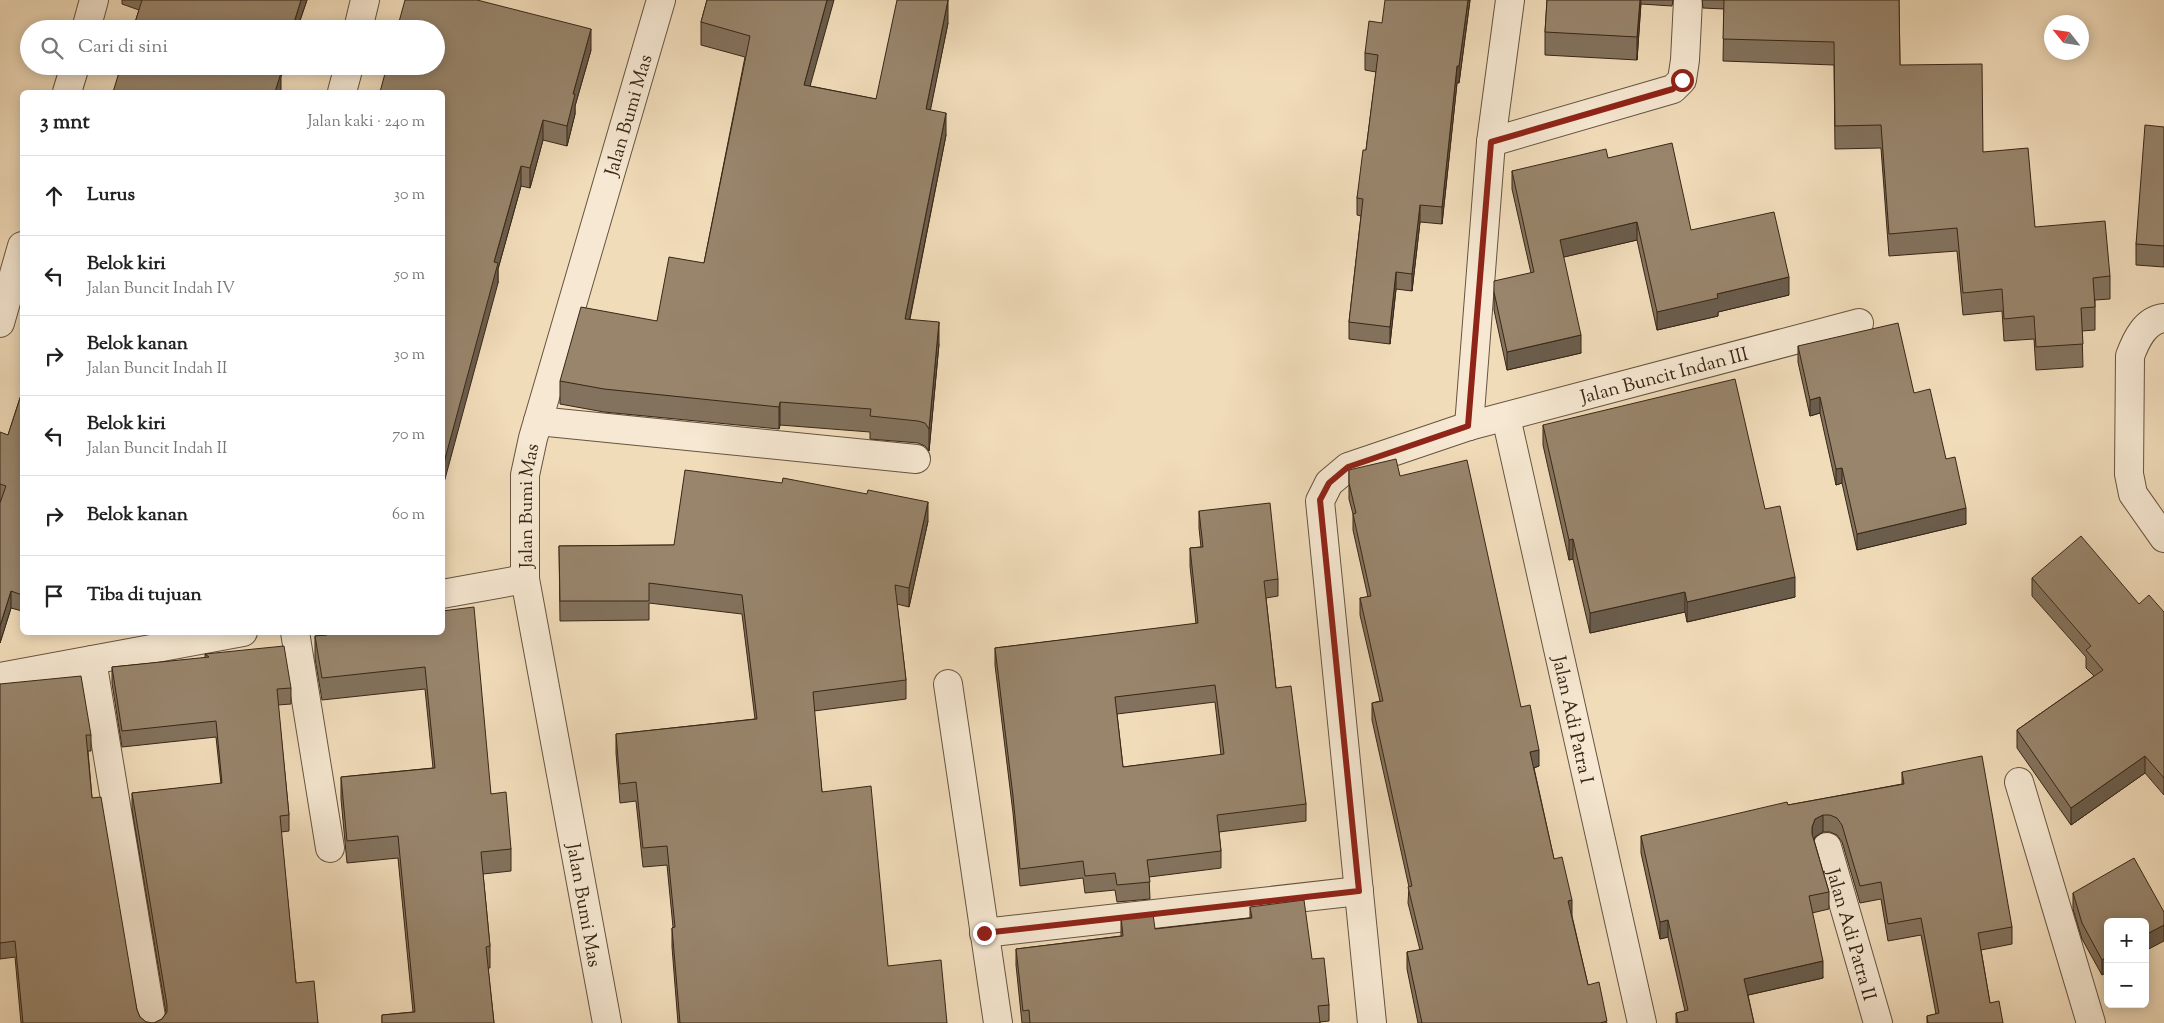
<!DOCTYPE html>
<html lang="id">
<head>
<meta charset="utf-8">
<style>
  :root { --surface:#fff; --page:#f2f2f2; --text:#222; --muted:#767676; --line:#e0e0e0 }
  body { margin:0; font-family:"Sorts Mill Goudy",serif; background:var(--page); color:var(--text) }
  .controls { position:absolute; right:15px; bottom:15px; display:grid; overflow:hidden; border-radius:8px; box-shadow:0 2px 12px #0003 }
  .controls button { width:45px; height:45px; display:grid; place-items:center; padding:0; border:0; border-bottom:1px solid var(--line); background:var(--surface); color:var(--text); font:25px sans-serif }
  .compass { position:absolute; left:2044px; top:15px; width:45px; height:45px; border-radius:50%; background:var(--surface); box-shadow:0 2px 12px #0003; rotate:300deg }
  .stop { position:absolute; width:15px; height:15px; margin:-11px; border:4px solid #8f2418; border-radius:50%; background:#fff }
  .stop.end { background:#8f2418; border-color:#fff; box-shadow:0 1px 5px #0008 }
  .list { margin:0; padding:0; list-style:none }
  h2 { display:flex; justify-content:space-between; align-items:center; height:65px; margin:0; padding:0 20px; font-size:21px }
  h2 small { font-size:16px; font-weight:400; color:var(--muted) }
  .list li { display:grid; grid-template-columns:32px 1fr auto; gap:15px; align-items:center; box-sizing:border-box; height:80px; padding:0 20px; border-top:1px solid var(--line) }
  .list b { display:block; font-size:19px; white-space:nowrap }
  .list p { margin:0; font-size:16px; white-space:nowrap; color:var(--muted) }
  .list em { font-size:16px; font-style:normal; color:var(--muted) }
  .icon { flex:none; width:28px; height:28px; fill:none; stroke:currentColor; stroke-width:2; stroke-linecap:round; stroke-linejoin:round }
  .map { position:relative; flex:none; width:2164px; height:1023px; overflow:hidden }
  .search { position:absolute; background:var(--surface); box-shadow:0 2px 12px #0003; left:20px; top:20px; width:425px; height:55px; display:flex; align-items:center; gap:12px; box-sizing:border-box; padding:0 18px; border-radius:28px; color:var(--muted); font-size:19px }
  .panel { position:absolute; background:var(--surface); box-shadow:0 2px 12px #0003; left:20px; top:90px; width:425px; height:545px; border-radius:8px }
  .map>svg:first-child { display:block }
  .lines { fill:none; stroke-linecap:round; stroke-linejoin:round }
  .minor-casing { stroke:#665440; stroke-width:30 }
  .tertiary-casing { stroke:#665440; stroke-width:30 }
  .minor { stroke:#f6e8d2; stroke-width:28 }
  .tertiary { stroke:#f6e8d2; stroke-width:28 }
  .wall { fill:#83725d; stroke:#382617; fill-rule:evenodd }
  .shaded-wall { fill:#6a5d4c; stroke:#382617 }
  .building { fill:#98856c; stroke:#382617; fill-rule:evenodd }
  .route { stroke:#8f2418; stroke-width:6 }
  .labels { text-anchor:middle; stroke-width:5; stroke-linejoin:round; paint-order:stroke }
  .street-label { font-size:19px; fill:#382617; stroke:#f6e8d2 }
</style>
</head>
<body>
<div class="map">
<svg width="2164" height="1023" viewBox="0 0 2164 1023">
  <rect width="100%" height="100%" fill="#f1dcba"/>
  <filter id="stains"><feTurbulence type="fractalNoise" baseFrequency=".004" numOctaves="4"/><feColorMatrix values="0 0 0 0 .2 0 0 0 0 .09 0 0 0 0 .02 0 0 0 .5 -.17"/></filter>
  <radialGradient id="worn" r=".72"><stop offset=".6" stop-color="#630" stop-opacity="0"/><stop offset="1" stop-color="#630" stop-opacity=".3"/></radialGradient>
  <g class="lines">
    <!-- minor casing -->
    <g class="minor-casing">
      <g id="minor">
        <path d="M86,29l8,-29"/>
        <path d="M358,29l7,-29"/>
        <path d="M67,92l8,-26"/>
        <path d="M342,92l7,-26"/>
        <path d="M1491,142l182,-53 9,-9 3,-20 3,-60"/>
        <path d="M2164,318c-19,2 -28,22 -34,38l-1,118 4,20 31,44"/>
        <path d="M0,323l22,-77"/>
        <path id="s1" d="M1506,417l136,606"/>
        <path d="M538,421l378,38"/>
        <path d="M1469,426l22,-284 19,-142"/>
        <path d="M442,594l83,-15"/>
        <path d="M295,632l35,216"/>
        <path d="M92,660l60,363"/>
        <path d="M0,677l243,-45"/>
        <path d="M948,684l50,339"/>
        <path d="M2019,782l72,241"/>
        <path id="s2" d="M1827,847l51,176"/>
        <path d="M984,933l375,-42"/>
        <path id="s3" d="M1372,1023l-52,-522 9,-18 19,-16 121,-41 390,-103"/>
      </g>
    </g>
    <!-- tertiary casing -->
    <g class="tertiary-casing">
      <g id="tertiary">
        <path id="s4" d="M607,1023l-82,-444v-104l8,-37 128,-438"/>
      </g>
    </g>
    <!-- minor -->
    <use href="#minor" class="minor"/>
    <!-- tertiary -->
    <use href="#tertiary" class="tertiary"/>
  </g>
  <!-- wall -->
  <path class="wall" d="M122,0h185l-10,29h-164l6,-19 -17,-6z
    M707,0l103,86 66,13 72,-76 -18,87 16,25 -36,184 29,25 -10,107 -4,-5 -7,-3 -48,-4v-7l-90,-7 -1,4 -175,-17 -44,-8v-23l97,-60 47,-58 41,-206 -44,-12v-23z
    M1470,0l-11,83h-2l-15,141 -22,-2 -8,69 -16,-2 -6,55 -41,-5v-17l12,-106 -4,-1v-17l9,-48 10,-78 -11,-2v-17l17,-30z
    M1547,0h126l-1,6 -31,-2 -4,56 -92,-5v-23z
    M1702,0h197l1,65 83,87 52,75 75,49v23l-15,1v30l-13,1 1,36 -47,3 -2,-31 -30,2 -2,-30 -39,4 -6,-64 -68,5 -8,-108 -46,1 -1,-84 -111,-4 1,-52 -21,-1z
    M591,50l-16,56v8l-8,32 -24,-6 -13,48 -9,-2 -23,83v14l-56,-191z
    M2164,127v140l-28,-2v-21z
    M1608,158l83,72 98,65 -71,17v4l-61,14 -20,-90 -74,17 18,96 -74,17 -13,-60v-18l37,-19 -19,-84v-18z
    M1798,346l116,47 32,66 20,65 -109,26 -15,-67 -6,2 -16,-72 -10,3 -12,-54z
    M22,392v219l-11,-3 -11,35v-140l1,-2h-1v-68l8,2z
    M1543,425l222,84 30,88 -108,25 -2,-10 -95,21 -17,-74 -4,1 -26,-115z
    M1349,470l51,6 121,231 18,59 -5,2 20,91 18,57 16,69 19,38h-189l-11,-54v-17l13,-2 -12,-47 1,-16 -37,-167v-17l8,-2 -20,-86v-17l8,-1 -15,-67v-16l-4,-15z
    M1199,511l79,68v17l-12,2 10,90 30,116v17l-87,11 2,19v17l-72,9 1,22 -33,3 -2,-12 -30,3 -2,-15 -63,8 -7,-73 -18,-148v-17l201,-24 -6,-58v-18l11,-1 -2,-19zM1215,702l6,53 -98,12 -6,-53z
    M928,521l-19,86 -12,-3 9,76v19l-92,12 8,81 66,174 59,57h-269l-6,-76v-19l1,-1 -6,-62 -24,2 -7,-66 -16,2 -4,-50v-19l139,-15 -13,-105 -93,-11v17l-89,1 -1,-75 115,-1z
    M2032,578l107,26 25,8v183l-19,-22 -74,52 -54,-77v-18l77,-54 -8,-8v-11l-54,-61z
    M442,632l49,162 20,55v22l-28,3 7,72v22h-2l6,55h-112v-8l31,-3 -15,-154 -51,5 -6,-64v-22l92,-9 -8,-79 -103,11 -7,-42v-22z
    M205,654l86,34v16l-13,1 11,110v16l-8,1 15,151 22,40h-297l-6,-66 -15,2v-275l91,51v16h-3l4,47 45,212 3,7 6,5 8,1 8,-4 4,-6 -34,-204v-16l89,-9 -5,-47 -94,10 -10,-64v-16l93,-9z
    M1902,772l110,155v17l-31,6 9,53 13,20h-76v-7l9,-2 -15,-79 -33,6 -7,-42 -21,4 -18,-61 -5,-7 -7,-3h-7l-8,5 -1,3 15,52v17l-17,4 11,65 -75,17 6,28h-78v-10l9,-2 -17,-74 -8,2 -19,-86v-17l147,-31 114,-21z
    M2073,893l91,19 -62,63 -20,-36 -9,-30z
    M1250,907l62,52 17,46v16l-9,1v1h-298l-6,-58v-16l105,-13v-19l34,12 95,-11z"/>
  <!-- shaded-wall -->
  <path class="shaded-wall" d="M301,0h6l-10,29h-5z
    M827,0h7l-30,108v-23z
    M948,0v23l-22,109v-23z
    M1468,0h2l-11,83v-17z
    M1640,0h1l-4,60v-23z
    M591,29v21l-16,56v8l-8,32v-20l6,-32z
    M279,66h6l-4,11v15h-6l3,-20z
    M1457,66v17l-15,141v-17z
    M946,113v22l-41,207v-23z
    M543,120v20l-13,48v-20z
    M521,166v20l-23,83v14l-56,207v-20l52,-208z
    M1420,205v17l-8,69v-17z
    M1637,222v18l-77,18v-18z
    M1396,272v17l-6,55v-17z
    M1789,277v18l-71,17v4l-61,14v-18l60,-18z
    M939,322v22l-10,107v-22z
    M1581,335v18l-74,17v-18z
    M1820,397v16l-10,3v-16z
    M780,402v23l-1,4v-22z
    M1842,468v15l-6,2v-16z
    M928,502v19l-19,86v-19z
    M1966,508v16l-109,26v-16z
    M1573,539v20l-4,1v-20z
    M1795,577v20l-108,25v-20z
    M11,591v17l-11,35v-17z
    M1685,592v20l-95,21v-20z
    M1539,750v16l-9,3v-17z
    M2145,756v17l-74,52v-17z
    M1823,815v17l-8,5 -3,7v-17l3,-8z
    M1572,900v16l-4,1v-16z
    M1668,920v17l-8,2v-17z
    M2164,925v16l-19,10v-16z
    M2108,956v16l-6,3v-15z
    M1823,961v17l-79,18v-17z"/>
  <!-- building -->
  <path class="building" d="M142,0h159l-9,29h-159z
    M405,0h72l114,29 -18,65h2l-8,32 -24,-6 -13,48 -9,-2 -27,96 4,1 -56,207v-378h-62l7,-26h49v-37h-39z
    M707,0h120l-23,85 72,14 21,-99h51l-22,109 20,4 -41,206 34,3 -10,107 -4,-6 -7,-2 -48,-5 1,-7 -91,-7 -1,5 -175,-18 -44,-8 21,-74 76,14 12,-64 35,6 46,-227 -49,-14z
    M1385,0h83l-9,66h-2l-15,141 -22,-2 -8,69 -16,-2 -6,55 -41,-5 14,-123 -6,-1 6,-48h3l12,-95 -13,-2 4,-32 13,2z
    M1547,0h93l-3,37 -92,-5z
    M1724,0h175l1,65 82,-1 1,88 45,-4 7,79 70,-6 5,55 -17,2 2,29 -14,1 2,36 -47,3 -2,-31 -30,3 -2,-30 -39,4 -6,-65 -68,6 -8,-109 -46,1 -1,-84 -111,-3z
    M121,66h158l-1,6 3,1 -6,19h-162z
    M2145,125l19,2v119l-28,-2z
    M1672,143l19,87 83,-18 15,65 -72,17 1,4 -61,14 -20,-90 -77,18 21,95 -74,17 -13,-60v-11l40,-9 -22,-101 94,-22 2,9z
    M1898,323l16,70 16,-4 16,70 9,-2 11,51 -109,26 -15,-66 -6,1 -16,-72 -10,3 -12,-54z
    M1735,379l30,130 15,-3 15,71 -108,25 -2,-10 -95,21 -17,-74 -4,1 -26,-115z
    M22,392v203l-11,-4 -11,35v-123l6,-17 -6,-2v-52l8,3z
    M1396,459l4,17 67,-16 54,247 9,-2 9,45 -9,2 24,107 8,-2 10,43 -4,1 20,84 11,-3 8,39 -7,2h-178l-15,-71 16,-3 -15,-62 4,-1 -40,-183 11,-2 -23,-103 11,-2 -18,-82 3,-1 -7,-30v-13z
    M685,470l97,13 1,-5 84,16 1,-4 60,12 -19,86 -14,-3 11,95 -93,12 9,100 49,-6 17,180 53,-6 6,63h-267l-8,-95 3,-1 -8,-81 -24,2 -7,-66 -16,2 -4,-50 141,-15 -15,-124 -93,-12v18h-89l-1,-55 115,-1z
    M1270,503l8,76 -14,2 12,107 15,-2 15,118 -89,11 4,36 -74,9 3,22 -33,3 -2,-12 -30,3 -2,-15 -63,8 -7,-73 -18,-148 203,-25 -8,-75 13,-1 -4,-36zM1215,685l9,69 -101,13 -8,-70z
    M2081,536l58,68 10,-9 15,17v166l-19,-22 -74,52 -54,-78 86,-60 -17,-20 5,-4 -59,-68z
    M474,607l17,187 15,-2 5,57 -30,3 9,94 -4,1 8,76h-112v-8l33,-3 -17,-176 -51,5 -6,-64 94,-9 -10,-101 -103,11 -7,-42 12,-1v-3h115v-21z
    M284,646l7,42 -14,1 12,126 -9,1 16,167 18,-2 4,42h-295l-8,-82 -15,2v-259l81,-8 10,59h-5l6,63 9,-1 36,213 3,7 6,5 8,1 8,-4 5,-7v-7l-35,-212 90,-10 -6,-62 -94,10 -10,-64 97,-10 -4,-3z
    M1982,756l30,171 -34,6 12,70 9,-2 4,22h-75l-1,-7 12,-3 -18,-95 -33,6 -7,-42 -21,4 -18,-61 -5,-7 -7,-3h-7l-8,4 -3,8v7l17,58 -20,4 14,65 -79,18 10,44h-76l-2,-10 12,-3 -20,-90 -8,2 -19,-86 146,-34 1,3 116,-21 -2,-12z
    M2134,858l30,54v13l-19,10v-13h-37v34l-6,4 -20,-37 -9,-30z
    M1304,900l8,59 12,-1 5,47 -11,1 2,17h-290l-1,-13 -6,1 -7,-62 107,-13 -2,-19 32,-3 2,15 97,-11 -2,-11z"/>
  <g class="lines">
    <!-- route -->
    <path class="route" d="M984,933l375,-42 -39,-391 9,-17 19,-16 120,-41 23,-284 182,-53 9,-9"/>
  </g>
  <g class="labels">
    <!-- street labels -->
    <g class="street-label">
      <text dy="7" stroke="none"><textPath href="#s4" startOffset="930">Jalan Bumi Mas</textPath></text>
      <text dy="7" stroke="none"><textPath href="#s3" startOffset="899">Jalan Buncit Indan III</textPath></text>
      <text dy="7" stroke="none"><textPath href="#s4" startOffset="525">Jalan Bumi Mas</textPath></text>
      <text dy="7" stroke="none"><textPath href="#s1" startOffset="310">Jalan Adi Patra I</textPath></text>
      <text transform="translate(585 905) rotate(80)" y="7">Jalan Bumi Mas</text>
      <text dy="7" stroke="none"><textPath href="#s2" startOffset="91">Jalan Adi Patra II</textPath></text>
    </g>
  </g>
  <rect width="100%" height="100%" filter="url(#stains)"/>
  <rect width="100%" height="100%" fill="url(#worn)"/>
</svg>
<div class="controls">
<button>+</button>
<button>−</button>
</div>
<svg class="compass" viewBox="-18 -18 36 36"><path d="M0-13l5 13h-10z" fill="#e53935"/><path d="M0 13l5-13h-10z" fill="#767676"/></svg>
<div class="stop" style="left:1682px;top:80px"></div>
<div class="stop end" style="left:984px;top:933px"></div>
<div class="search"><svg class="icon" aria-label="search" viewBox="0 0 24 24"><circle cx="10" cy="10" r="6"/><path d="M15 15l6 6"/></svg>Cari di sini</div>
<section class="panel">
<h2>3 mnt<small>Jalan kaki · 240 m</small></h2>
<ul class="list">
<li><svg class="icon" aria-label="ahead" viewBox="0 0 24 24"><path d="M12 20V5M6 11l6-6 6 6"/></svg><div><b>Lurus</b></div><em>30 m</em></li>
<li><svg class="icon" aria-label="left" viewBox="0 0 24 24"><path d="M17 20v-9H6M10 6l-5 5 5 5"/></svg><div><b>Belok kiri</b><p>Jalan Buncit Indah IV</p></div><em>50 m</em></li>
<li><svg class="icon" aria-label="right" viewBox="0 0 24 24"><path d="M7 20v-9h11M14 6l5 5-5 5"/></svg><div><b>Belok kanan</b><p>Jalan Buncit Indah II</p></div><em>30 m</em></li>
<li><svg class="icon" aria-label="left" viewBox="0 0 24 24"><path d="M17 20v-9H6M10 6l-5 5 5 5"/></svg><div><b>Belok kiri</b><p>Jalan Buncit Indah II</p></div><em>70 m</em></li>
<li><svg class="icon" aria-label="right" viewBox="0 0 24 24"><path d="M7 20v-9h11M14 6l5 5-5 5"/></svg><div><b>Belok kanan</b></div><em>60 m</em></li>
<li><svg class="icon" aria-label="arrive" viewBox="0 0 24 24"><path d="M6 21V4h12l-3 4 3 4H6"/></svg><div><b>Tiba di tujuan</b></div></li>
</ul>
</section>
</div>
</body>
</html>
